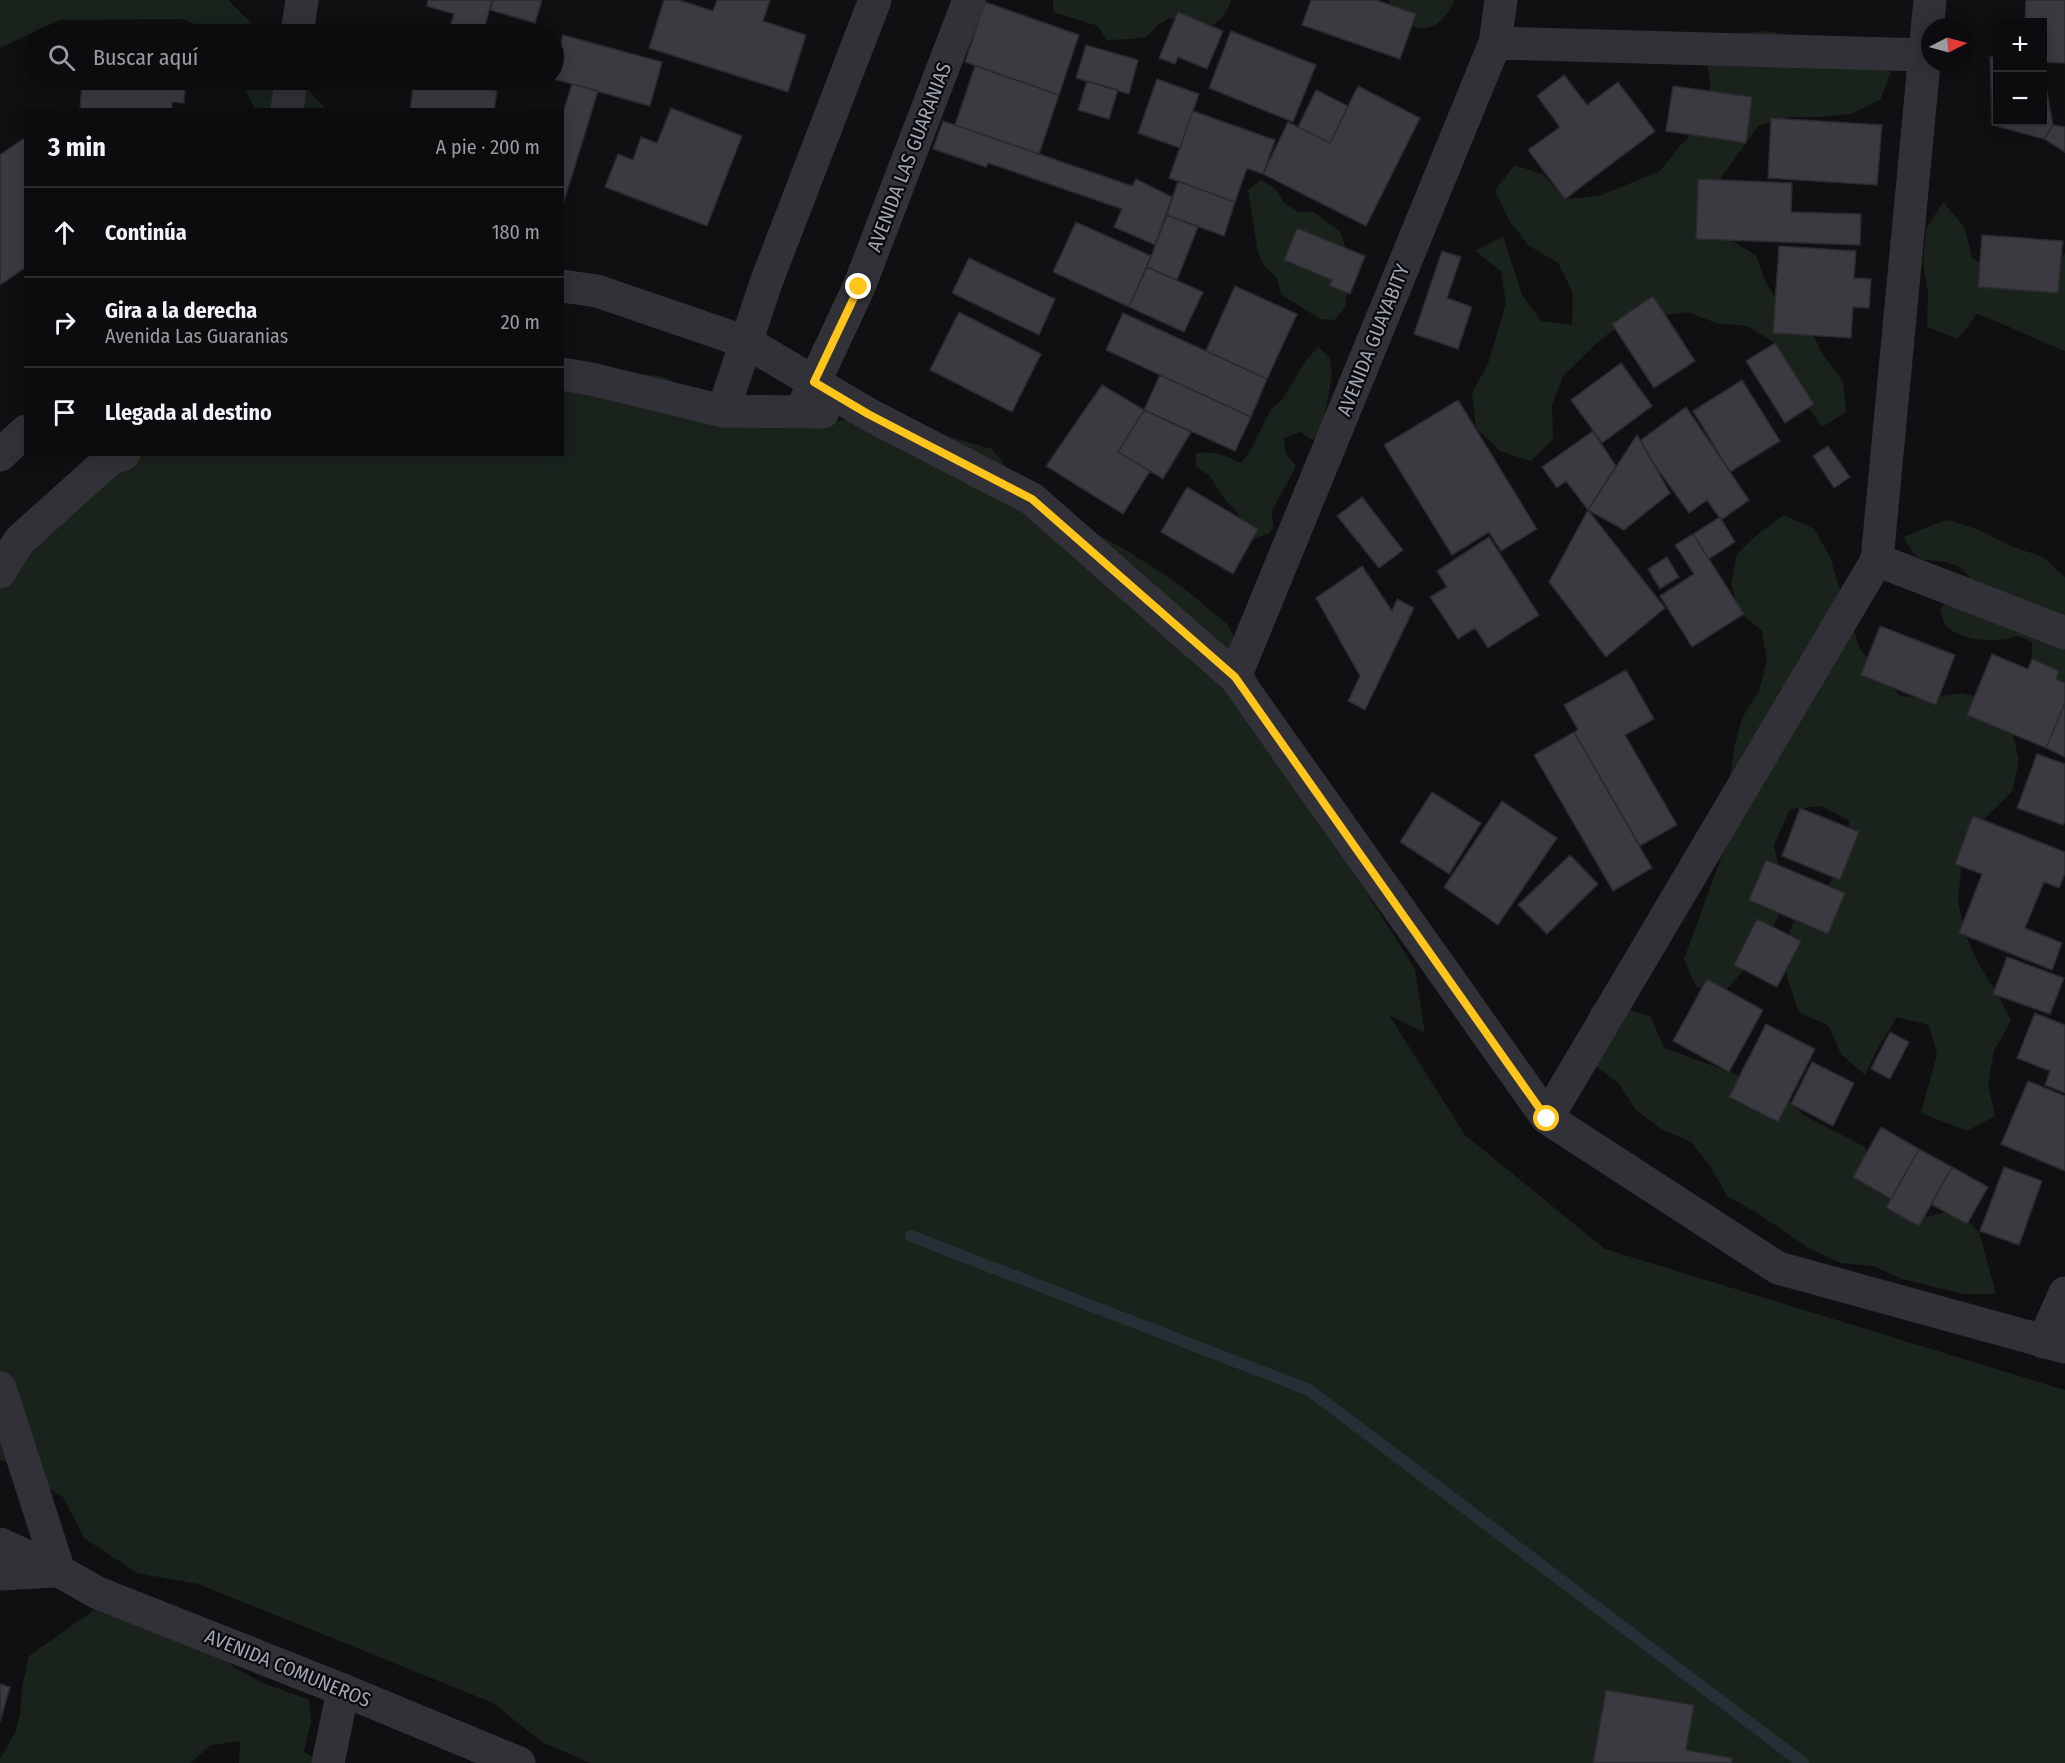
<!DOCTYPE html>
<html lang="es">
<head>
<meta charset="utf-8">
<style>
  :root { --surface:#0c0c0e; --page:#1a1a1c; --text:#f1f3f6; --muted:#9a9b9e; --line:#2c2c2e }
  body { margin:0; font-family:"Fira Sans Condensed",sans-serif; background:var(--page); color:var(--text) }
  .controls { position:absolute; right:18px; top:18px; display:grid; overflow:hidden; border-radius:0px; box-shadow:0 3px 15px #0003 }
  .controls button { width:54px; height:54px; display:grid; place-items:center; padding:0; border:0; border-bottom:2px solid var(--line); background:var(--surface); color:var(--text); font:30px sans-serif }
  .compass { position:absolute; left:1921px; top:18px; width:54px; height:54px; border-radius:50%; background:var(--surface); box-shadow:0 3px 15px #0003; rotate:84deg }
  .stop { position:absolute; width:18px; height:18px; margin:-14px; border:4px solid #ffc51b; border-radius:50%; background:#fff }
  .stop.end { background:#ffc51b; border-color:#fff; box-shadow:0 2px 6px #0008 }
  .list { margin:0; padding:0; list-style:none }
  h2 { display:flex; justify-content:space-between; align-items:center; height:78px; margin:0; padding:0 24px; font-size:26px }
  h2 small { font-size:20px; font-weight:400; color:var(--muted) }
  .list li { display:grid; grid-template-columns:39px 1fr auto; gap:18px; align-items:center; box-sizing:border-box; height:90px; padding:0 24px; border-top:2px solid var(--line) }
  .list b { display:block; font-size:22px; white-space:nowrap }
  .list p { margin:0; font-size:20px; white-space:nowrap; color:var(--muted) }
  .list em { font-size:20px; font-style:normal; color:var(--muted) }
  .icon { flex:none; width:33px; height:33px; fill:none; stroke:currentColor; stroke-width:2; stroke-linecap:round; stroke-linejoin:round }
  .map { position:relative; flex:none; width:2065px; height:1763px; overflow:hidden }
  .search { position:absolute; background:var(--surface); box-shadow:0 3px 15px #0003; left:24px; top:24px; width:540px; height:66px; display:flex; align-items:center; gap:15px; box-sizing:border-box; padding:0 21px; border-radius:33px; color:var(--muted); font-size:22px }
  .panel { position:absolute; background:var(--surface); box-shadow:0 3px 15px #0003; left:24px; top:108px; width:540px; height:348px; border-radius:0px }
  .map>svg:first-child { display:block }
  .green { fill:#1a221c }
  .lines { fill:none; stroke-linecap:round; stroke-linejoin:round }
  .stream { stroke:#262e36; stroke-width:12 }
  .building { fill:#3a3a40; stroke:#2a2a2e; stroke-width:1.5 }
  .minor { stroke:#313137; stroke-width:33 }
  .route { stroke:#ffc51b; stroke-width:8 }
  .labels { text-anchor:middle; stroke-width:4.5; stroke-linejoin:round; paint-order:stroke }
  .street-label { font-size:20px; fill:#a0a5b4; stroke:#0b0b0d }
</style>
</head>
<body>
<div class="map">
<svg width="2065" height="1763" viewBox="0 0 2065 1763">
  <rect width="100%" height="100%" fill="#101012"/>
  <!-- green -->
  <path class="green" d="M0,0h228l34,34h-48l-30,-15 -124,1 -60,28z
    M1053,0h178c-12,37 -34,27 -62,18l-12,8 -11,11 -15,2 -24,1 -9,-14 -45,-14z
    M1388,0h67c-20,40 -46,36 -67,0z
    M1766,31c44,7 86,21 125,41l-11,28 -29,14 -31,3h-31l-30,8 -37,51 -4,33 11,30 27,16 10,28 17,26 26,18 14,28 20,26 3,31 -24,15 -37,-52 -10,-32 -28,-17 -31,-3 -29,-11 -61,9 -26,19 -37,36 -11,29 1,34 -22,22 -31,-10 -24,-23 -4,-35 16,-29 18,-61 -5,-32 -26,-20 28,-15 19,59 19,26 31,4 1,-32 -15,-30 -30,-18 -19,-25 -14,-30 20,-25 29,10 21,24 34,-3 61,-25 20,-25 24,-25 6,-36 -4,-35 29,-16z
    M240,80h59l27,29h-71z
    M1261,180l15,9 8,14 14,9h16l26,19 5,14 -1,15 3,32 -2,15 -10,13 -15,-1 -39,-25 -4,-16 -13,-12 -6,-14 -10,-62z
    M1943,202l22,26 7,30 29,16 57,-12 7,-9v98c-30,-12 -58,-26 -88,-37l-19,25 -31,-12 1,-33 -5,-33 3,-32z
    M1318,347l12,11 2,18 -9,50 -10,14 -13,-8 -16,6 2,16 10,12 -24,45 1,17 -4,5 -16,6 -10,-11 -5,-15 -12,-12 -17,-26 -13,-8v-14c18,-2 29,2 45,10l10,-13 20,-41 11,-9 25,-41z
    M563,365l102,12 58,34 87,17 58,-14 124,35 40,50 94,51 54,35 47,39 34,61 13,61 141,223 10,64 -36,-18 76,120 140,114 460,141v373h-1475l-48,-21 -49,-39 -295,-119 -61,-11 -53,-35 -21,-41 -56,-35 -7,-2v-870l19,-49 99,-86 444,-1z
    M1784,515l30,14 16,28 9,30 21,62 40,47 30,2 31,-5 32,7 18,28 8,32 -7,32 -48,46 -6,64 7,32 14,31 18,28 14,28 -17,30 -6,33 7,32 -28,15 -46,-18 16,-59 -8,-29 -32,-8 -18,29 -14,29 -24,-21 -12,-28 -30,-14 -11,-32 -5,-29 10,-29 24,-21 17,-24 15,-26v-30l-28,-15 -31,3 -16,36 7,32 1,31 -14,29 -19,27 -22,25 -31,-2 -12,-28 43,-117 3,-63 4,-31 8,-30 17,-27 8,-31 -5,-29 -23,-19 -8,-29 6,-29 23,-22z
    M1950,520l31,11 30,15 32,11 22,20v139l-24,-46 -9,-11v-17l-14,-6c-20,6 -54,7 -71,-9 -4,-4 -5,-12 -7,-18l11,-13 15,-4 4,-16c-5,-4 -10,-9 -16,-11 -26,-11 -34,7 -50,-28 16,-6 29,-14 46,-17z
    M1591,1006l30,1 30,10 13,31 61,22 57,26 25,21 58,30 12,31 23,23 28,16 28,-8 23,23 17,62h-33l-61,-15 -29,-13 -32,-3 -31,-14 -53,-36 -30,-17 -17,-30 -19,-24 -30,-13 -25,-19 -17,-26 -25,-19 -9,-29z
    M104,1603l103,27 26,37 28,15 48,18 2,21 -7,31 19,11h-84l1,-22 -29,4 -21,18h-190v-4l16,-28 4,-18 2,-25 7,-32z"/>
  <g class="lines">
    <!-- stream -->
    <path class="stream" d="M911,1236l398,154 494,373"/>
  </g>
  <!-- building -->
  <path class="building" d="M428,0h64l-9,34h-35l6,-20 -27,-8z
    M493,0h49l-7,23 -45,-13z
    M664,0h15l34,11 4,-11h53l-7,21 43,14 -18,57 -139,-44z
    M1311,0h65l40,14 -16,45 -98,-34z
    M2026,0h39v63l-23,-1v-40h-17z
    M985,2l94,33 -20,60 -94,-33z
    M1178,12l45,19 -16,38 -29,-12 -3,7 -16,-6z
    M1231,31l85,34 -23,57 -84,-34z
    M563,35l99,27 -12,44 -96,-27v-8z
    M1086,45l52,15 -9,34 -53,-16z
    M1990,57h8v65h44v-57l11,60 -9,14 -52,-14z
    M975,66l84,29 -20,59 -84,-29z
    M1564,75l23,30 31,-23 37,49 -90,68 -37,-49 32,-23 -23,-31z
    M1157,79l42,15 -19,54 -42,-15z
    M82,80h104l-2,23 -12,-1v8h-92z
    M414,80h16l67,11 -3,19h-84z
    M1087,81l31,9 -9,29 -31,-9z
    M572,84l26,7 -35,114 -1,-90z
    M1358,86l62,32 -54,108 -103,-52 25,-52 42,21z
    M1673,86l79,11 -6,46 -80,-12z
    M1316,90l32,16 -18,37 -32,-16z
    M671,108l71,28 -35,90 -102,-39 13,-33 15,6 8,-23 16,6z
    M1193,111l82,29 -12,34 -16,-6 -12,34 -66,-24z
    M1771,118l111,7 -5,60 -109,-7z
    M943,121l189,65 4,-7 36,18 -17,48 -41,-18 8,-18 -134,-46 -2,4 -53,-18z
    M2053,125l12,2v25l-21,-13z
    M26,137v130l-26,18v-130z
    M1698,179l94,4 -1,29 70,2 -1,31 -164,-6z
    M1178,181l57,21 -11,34 -57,-21z
    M1167,215l31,12 -21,53 -30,-13z
    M1076,222l75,34 -22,51 -76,-35z
    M1297,228l68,28 -15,38 -20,-8 2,-6 -48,-20z
    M1982,235l81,6 -5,52 -80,-6z
    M1779,246l77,5 -2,27 17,1 -2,29 -16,-1 -2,31 -78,-5z
    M1442,251l19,6 -14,41 25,9 -14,42 -44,-15z
    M969,258l86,41 -16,36 -87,-42z
    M1147,267l56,25 -19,40 -55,-25z
    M1235,286l62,28 -30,65 -61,-28z
    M1653,296l42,65 -41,27 -42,-64z
    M959,312l82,42 -29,58 -82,-42z
    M1123,313l144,66 -16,38 -145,-67z
    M1775,343l39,61 -29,19 -39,-62z
    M1621,363l31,43 -50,37 -31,-43z
    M1160,375l91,42 -16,34 -91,-41z
    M1742,380l38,61 -50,31 -37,-61z
    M1102,385l42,25 -26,42 32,19 -27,43 -77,-48z
    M1458,400l79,129 -36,22 -12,-19 -37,23 -68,-110z
    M1686,407l63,93 -28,20 -14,-20 -18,13 -37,-52 -11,-21z
    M1144,410l47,22 -28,47 -45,-27z
    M1593,431l23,35 -28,44 -22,-29 -9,7 -15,-21z
    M1637,435l33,58 -46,37 -36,-20z
    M1828,446l22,31 -16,11 -21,-32z
    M1187,487l71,42 -25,45 -72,-42z
    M1362,497l41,53 -24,18 -42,-52z
    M1588,510l77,98 -59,49 -57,-75z
    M1720,517l15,25 -26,17 -16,-25z
    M1693,534l51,80 -52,33 -32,-51 34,-22 -19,-29z
    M1489,537l50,78 -51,33 -13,-20 -17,11 -28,-42 17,-10 -10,-16z
    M1667,557l12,20 -19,12 -12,-20z
    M1362,566l30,45 5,-12 17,9 -49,102 -17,-9 12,-25 -44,-78z
    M1880,626l75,29 -19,50 -75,-30z
    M1992,654l36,15 4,-10 27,12 -3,8 9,4v20l-19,45 -79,-33z
    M1626,670l28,49 -29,16 52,90 -37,21 -66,-114 4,-2 -14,-25z
    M2065,703v54l-19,-9z
    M1574,732l78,136 -39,23 -79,-136z
    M2037,754l28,10v57l-2,4 -46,-17z
    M1432,792l49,31 -32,51 -49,-32z
    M1502,801l55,37 -59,87 -54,-38z
    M1800,808l59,24 -19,48 -58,-24z
    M1973,816l92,36v21l-6,15 -15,-6 -19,46 37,15 -10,27 -93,-37 23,-59 -27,-10z
    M1570,855l28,29 -51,50 -29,-29z
    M1766,860l79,33 -17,41 -79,-34z
    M1757,919l44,22 -24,46 -43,-22z
    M2007,957l57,21 -14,36 -57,-20z
    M1707,979l56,31 -34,62 -56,-31z
    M2035,1013l30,12v68l-20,-8 5,-14 -33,-13z
    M1766,1024l49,25 -37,73 -49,-25z
    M1890,1032l19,10 -19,37 -19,-10z
    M1812,1062l42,21 -21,43 -42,-22z
    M2028,1081l37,15v75l-64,-27z
    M1881,1127l38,22 -28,50 -38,-22z
    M1919,1149l33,18 -33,59 -33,-18z
    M1952,1167l36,20 -21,37 -36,-20z
    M2004,1167l38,14 -23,64 -39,-14z
    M0,1684l10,3 -10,35z
    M1606,1690l88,15 -8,45 46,8 -1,5h-138z"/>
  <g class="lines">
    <!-- minor -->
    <path class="minor" d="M297,34l5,-34
      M1495,43l431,12
      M287,110l4,-30
      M562,286l35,5 149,51 122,72 164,85 203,178 312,441 231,150 287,79
      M562,374l29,5 132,32 100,1
      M723,411l44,-131 108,-280
      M801,411l58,-124 110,-287
      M0,455l26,-24
      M1877,560l188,73
      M0,572l19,-31 91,-82 14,-5
      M1235,677l260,-634 6,-43
      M1547,1118l330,-558 53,-560
      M2043,1342l22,-49
      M0,1388l59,183
      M0,1544l59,27 39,22 245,97 176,73
      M0,1574l54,-3
      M328,1763l15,-73"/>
  </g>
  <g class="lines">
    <!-- route -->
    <path class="route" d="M859,287l-45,95 54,32 164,85 203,178 312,442"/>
  </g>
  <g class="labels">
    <!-- street labels -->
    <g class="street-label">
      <text transform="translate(909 157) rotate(-69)" y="7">AVENIDA LAS GUARANIAS</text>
      <text transform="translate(1373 340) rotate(-68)" y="7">AVENIDA GUAYABITY</text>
      <text transform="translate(288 1668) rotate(22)" y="7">AVENIDA COMUNEROS</text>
    </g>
  </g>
</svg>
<div class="controls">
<button>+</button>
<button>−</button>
</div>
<svg class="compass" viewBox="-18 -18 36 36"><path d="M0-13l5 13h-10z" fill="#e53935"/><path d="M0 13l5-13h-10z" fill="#9a9b9e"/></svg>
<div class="stop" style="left:1547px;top:1119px"></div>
<div class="stop end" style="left:859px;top:287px"></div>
<div class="search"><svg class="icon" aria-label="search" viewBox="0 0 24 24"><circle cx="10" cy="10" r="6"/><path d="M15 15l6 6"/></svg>Buscar aquí</div>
<section class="panel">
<h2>3 min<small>A pie · 200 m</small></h2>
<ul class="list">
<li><svg class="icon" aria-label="ahead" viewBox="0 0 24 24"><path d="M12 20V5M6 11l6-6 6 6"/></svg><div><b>Continúa</b></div><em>180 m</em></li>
<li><svg class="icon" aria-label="right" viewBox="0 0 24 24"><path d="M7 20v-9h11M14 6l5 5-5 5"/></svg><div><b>Gira a la derecha</b><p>Avenida Las Guaranias</p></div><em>20 m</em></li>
<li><svg class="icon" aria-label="arrive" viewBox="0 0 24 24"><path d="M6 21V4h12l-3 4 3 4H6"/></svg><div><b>Llegada al destino</b></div></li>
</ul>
</section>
</div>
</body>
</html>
